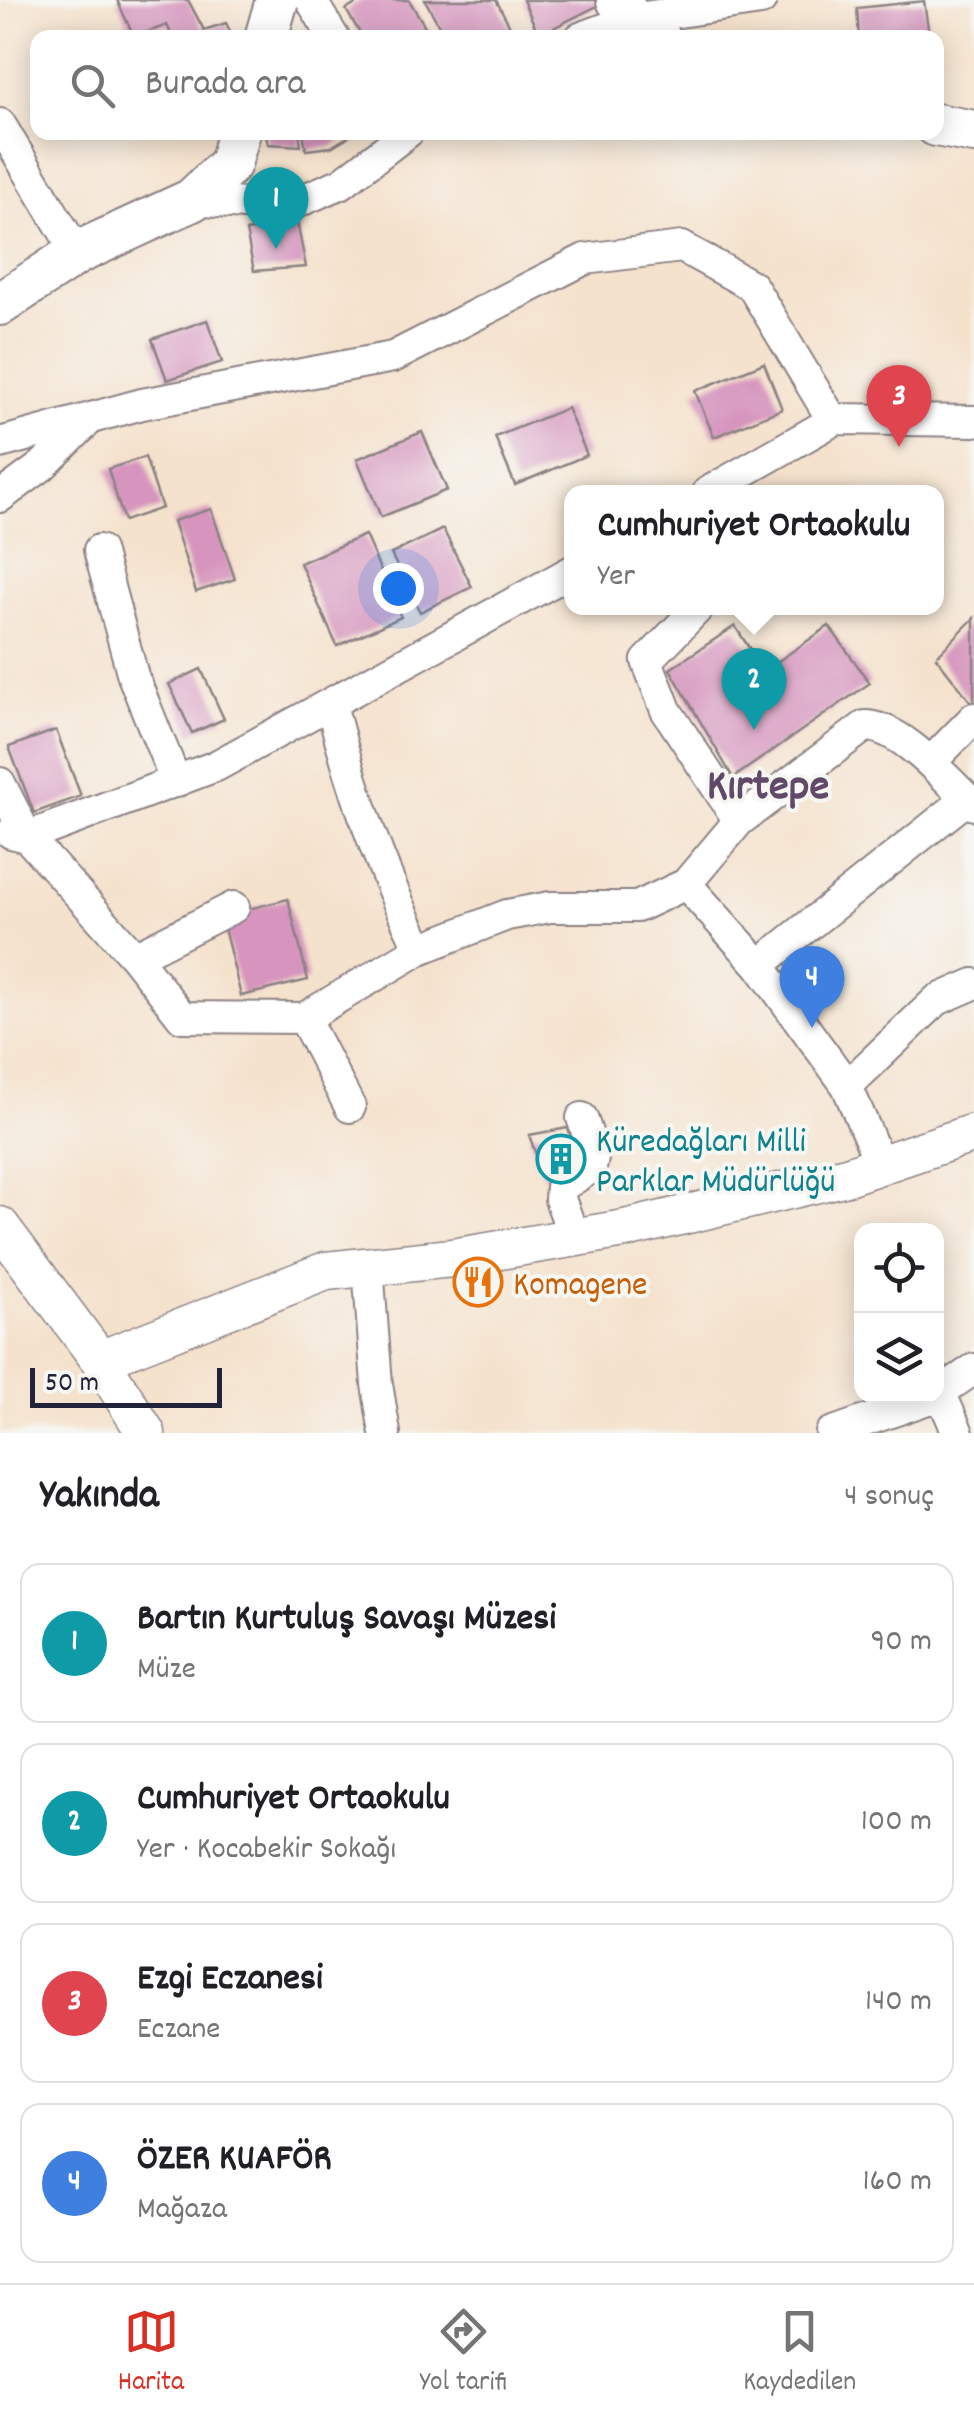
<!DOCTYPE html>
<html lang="tr">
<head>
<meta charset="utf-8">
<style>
  :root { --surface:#fff; --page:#f6f6f6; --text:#202124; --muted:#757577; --line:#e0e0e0; --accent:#d93025 }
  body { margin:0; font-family:Dekko,sans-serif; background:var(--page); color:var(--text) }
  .controls { position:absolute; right:30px; bottom:30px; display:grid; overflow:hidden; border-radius:20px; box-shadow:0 5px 25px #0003 }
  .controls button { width:90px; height:90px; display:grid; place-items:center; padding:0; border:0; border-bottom:2px solid var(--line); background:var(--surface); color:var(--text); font:50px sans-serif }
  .scale { position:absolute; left:30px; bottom:25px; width:192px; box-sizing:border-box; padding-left:10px; border:5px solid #22223b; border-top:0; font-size:28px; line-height:35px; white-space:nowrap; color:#22223b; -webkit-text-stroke:8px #f6f6f2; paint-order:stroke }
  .you { position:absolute; left:398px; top:588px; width:35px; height:35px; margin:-25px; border:8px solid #fff; border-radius:50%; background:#1a73e8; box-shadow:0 0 0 15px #1a73e833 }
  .badge { display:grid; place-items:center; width:65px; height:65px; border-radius:50%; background:var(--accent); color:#fff; font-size:32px; font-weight:700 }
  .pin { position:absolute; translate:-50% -82px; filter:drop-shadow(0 2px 5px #0008) }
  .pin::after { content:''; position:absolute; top:52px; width:35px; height:30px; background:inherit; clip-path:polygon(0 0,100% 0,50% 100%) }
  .popup { position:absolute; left:564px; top:485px; width:380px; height:130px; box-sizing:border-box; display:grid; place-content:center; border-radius:20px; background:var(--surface); filter:drop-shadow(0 2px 8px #0005); font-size:32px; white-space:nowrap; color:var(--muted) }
  .popup b { font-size:38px; color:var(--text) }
  .popup::after { content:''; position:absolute; left:50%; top:100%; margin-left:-20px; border:20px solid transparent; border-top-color:var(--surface) }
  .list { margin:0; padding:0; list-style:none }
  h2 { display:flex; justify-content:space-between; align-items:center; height:130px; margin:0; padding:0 40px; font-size:42px }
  h2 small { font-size:32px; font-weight:400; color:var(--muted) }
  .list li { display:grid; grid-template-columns:65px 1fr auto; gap:30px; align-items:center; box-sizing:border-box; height:160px; margin:0 20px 20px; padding:0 20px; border:2px solid var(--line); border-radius:20px }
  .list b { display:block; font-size:38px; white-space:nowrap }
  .list p { margin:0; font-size:32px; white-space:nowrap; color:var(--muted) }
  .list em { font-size:32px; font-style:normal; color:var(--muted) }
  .icon { flex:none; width:55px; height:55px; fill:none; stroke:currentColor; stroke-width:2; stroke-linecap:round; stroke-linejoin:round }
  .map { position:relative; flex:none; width:974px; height:1433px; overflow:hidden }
  .search { position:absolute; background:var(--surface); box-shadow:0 5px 25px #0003; left:30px; right:30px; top:30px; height:110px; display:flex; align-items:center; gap:25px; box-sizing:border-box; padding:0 35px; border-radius:20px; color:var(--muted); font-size:38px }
  .sheet { height:850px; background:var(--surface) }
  nav { display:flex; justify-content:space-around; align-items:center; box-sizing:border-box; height:140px; border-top:2px solid var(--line); background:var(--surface); font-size:28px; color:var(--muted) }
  nav a { display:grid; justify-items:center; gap:5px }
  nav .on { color:var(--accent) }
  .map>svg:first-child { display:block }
  .building { fill:#d694be }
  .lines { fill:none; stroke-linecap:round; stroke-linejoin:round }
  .minor-casing { stroke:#8c8284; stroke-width:34 }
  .tertiary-casing { stroke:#8c8284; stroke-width:41 }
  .secondary-casing { stroke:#8c8284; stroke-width:46 }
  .minor { stroke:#fff; stroke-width:30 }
  .tertiary { stroke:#fff; stroke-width:38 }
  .secondary { stroke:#fff; stroke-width:42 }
  .labels { text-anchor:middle; stroke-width:8; stroke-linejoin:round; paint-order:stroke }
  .culture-label { font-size:35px; fill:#0d838f; stroke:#f6f6f2; text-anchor:start }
  .food-label { font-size:35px; fill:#c56008; stroke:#f6f6f2; text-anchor:start }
  .district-label { font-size:45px; font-weight:bold; fill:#614a69; stroke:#f6f6f2 }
</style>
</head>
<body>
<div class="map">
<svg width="974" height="1433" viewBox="0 0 974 1433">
  <rect width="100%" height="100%" fill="#f6f6f2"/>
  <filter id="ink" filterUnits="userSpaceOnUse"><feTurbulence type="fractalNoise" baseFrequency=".01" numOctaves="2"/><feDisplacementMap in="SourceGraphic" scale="20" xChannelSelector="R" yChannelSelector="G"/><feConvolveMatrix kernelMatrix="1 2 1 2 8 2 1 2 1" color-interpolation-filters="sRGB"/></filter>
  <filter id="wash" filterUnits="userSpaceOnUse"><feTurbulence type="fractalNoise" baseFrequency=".0048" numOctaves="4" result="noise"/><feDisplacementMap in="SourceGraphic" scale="40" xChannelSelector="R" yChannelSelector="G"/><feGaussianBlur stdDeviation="2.25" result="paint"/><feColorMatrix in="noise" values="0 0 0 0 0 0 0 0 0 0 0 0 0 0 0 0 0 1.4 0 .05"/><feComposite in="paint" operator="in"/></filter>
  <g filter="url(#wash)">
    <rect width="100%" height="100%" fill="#f5e2cd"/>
    <g id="blocks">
      <!-- building -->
      <path class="building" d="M117,0h71l16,30 22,-7 6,12 -1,3h-58l-6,-13 -33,12z
        M362,0h47l23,38h-69l-17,-28z
        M425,0h71l17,32 -10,6h-57z
        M523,0h79l1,3 -64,32z
        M924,1l5,34 -70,3 -2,-30z
        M265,132h34l2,14 -33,-2z
        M303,132h53l-25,15 -25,3z
        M297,222l9,45 -52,4 -8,-40z
        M207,320l15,42 -55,18 -15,-41z
        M764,363l18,46 -68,28 -19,-46z
        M567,408l20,47 -72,30 -20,-48z
        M422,432l25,58 -66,27 -24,-58z
        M145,457l17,51 -38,13 -16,-52z
        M211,509l24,70 -39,13 -23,-71z
        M443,529l29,58 -52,25 -29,-58z
        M365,535l36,82 -64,29 -37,-83z
        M974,618v88l-38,-49z
        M735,626l29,45 65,-45 41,57 -137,95 -63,-109z
        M201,669l23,50 -32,14 -23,-49z
        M56,730l25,66 -47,17 -25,-66z
        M288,899l20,81 -67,16 -20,-80z
        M568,1128l7,24 8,-2 4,15 -43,12 -15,-42z"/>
    </g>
  </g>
  <g filter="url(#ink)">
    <use href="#blocks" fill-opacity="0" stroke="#8c8284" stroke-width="2.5"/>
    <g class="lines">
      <!-- minor casing -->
      <g class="minor-casing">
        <path id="minor" d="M311,0l23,38
          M580,38l51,-19 130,-19
          M0,124l77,129
          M192,200l94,7 56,-24 66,-51
          M0,443l142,-39 251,-47 192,-98 97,-12 70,39 81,135
          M708,492l128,-73 138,2
          M0,497l42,-31 46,-45
          M99,550l34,126 43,106
          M698,608l-51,53 19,49 73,111
          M331,704c21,86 50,166 89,245
          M931,762l43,-44
          M0,783l27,54 189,-71 356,-195
          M11,833l16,4 108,120 47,60 122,1 46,89
          M686,884l73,81 88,121 34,80
          M135,957l99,-50
          M759,965l208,-166
          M304,1018l116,-69 87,-34 43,-8h87l49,-23 53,-63 126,-95c37,0 82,55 109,79
          M847,1086l90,-86 37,-16
          M574,1237l-14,-38 1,-12 30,-19 3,-15 -12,-35
          M368,1267l9,117 8,49
          M941,1394l17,39
          M936,1395l38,-26
          M831,1433l105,-37"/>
      </g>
      <!-- tertiary casing -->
      <g class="tertiary-casing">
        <path id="tertiary" d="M0,1226l100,134 46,73
          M100,1360l226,-89 126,-13 173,-29 222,-53 127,-43"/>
      </g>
      <!-- secondary casing -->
      <g class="secondary-casing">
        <path id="secondary" d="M618,0l13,19 27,19
          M266,38l11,-38
          M936,125l38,7
          M0,304l77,-51 115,-53 38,-36 9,-32"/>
      </g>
      <!-- minor -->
      <use href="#minor" class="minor"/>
      <!-- tertiary -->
      <use href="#tertiary" class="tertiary"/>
      <!-- secondary -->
      <use href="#secondary" class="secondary"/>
    </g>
  </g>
  <!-- icons -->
  <defs>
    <g id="building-ring" transform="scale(2.5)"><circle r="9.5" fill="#f6f6f2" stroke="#0f9aa8" stroke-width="1.5"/><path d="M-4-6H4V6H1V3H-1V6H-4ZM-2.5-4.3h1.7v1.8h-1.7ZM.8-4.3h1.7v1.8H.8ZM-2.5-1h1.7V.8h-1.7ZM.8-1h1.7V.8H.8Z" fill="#0f9aa8"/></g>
    <g id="restaurant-ring" transform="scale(2.5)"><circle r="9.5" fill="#f6f6f2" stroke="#e8710a" stroke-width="1.5"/><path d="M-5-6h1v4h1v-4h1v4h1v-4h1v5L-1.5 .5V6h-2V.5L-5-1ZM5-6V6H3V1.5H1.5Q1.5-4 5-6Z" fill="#e8710a"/></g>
  </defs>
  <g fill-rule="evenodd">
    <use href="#building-ring" x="561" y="1159"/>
    <use href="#restaurant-ring" x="478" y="1282"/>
  </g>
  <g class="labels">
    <!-- culture labels -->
    <g class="culture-label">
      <text x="596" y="1151">Küredağları Milli<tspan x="596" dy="40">Parklar Müdürlüğü</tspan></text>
    </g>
    <!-- food labels -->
    <g class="food-label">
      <text x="513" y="1294">Komagene</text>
    </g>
    <!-- district labels -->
    <g class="district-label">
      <text x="768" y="798">Kırtepe</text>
    </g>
  </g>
</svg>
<div class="controls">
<button><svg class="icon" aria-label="locate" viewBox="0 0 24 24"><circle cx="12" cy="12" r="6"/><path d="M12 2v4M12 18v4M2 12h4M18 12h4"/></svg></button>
<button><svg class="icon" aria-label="layers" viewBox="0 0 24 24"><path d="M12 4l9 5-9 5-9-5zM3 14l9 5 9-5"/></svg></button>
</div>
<div class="scale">50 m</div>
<div class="you"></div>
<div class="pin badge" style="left:276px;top:249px;background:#0f9aa8">1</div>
<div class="pin badge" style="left:754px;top:730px;background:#0f9aa8">2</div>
<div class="popup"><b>Cumhuriyet Ortaokulu</b>Yer</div>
<div class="pin badge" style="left:899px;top:447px;background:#e0444e">3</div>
<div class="pin badge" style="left:812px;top:1028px;background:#3f7fe0">4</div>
<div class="search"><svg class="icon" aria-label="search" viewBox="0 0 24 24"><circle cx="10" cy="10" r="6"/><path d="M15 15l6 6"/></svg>Burada ara</div>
</div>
<section class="sheet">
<h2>Yakında<small>4 sonuç</small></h2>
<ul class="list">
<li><span class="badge" style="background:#0f9aa8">1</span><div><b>Bartın Kurtuluş Savaşı Müzesi</b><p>Müze</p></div><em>90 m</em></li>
<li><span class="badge" style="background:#0f9aa8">2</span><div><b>Cumhuriyet Ortaokulu</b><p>Yer · Kocabekir Sokağı</p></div><em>100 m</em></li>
<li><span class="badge" style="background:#e0444e">3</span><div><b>Ezgi Eczanesi</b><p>Eczane</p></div><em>140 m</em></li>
<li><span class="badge" style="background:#3f7fe0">4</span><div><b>ÖZER KUAFÖR</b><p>Mağaza</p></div><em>160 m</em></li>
</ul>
</section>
<nav>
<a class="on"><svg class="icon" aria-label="map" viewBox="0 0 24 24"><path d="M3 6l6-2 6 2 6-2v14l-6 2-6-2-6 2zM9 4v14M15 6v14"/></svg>Harita</a>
<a><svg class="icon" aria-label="directions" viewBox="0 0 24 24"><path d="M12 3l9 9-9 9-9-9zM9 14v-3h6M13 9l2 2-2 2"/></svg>Yol tarifi</a>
<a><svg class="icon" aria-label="saved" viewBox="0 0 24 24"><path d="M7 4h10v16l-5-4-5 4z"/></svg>Kaydedilen</a>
</nav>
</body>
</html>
